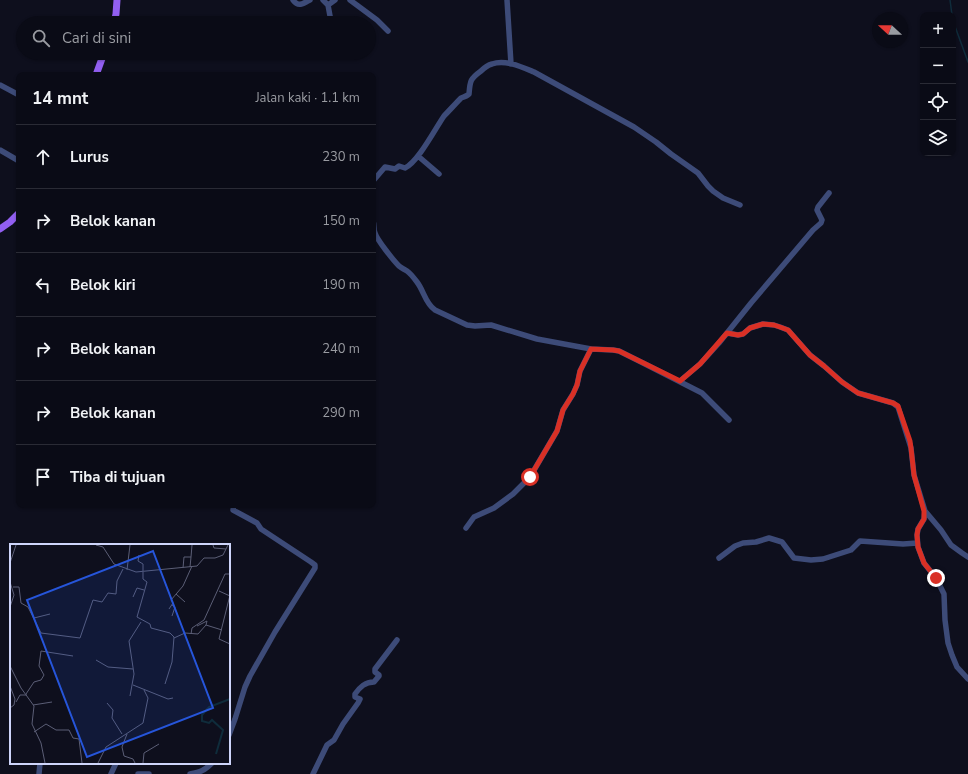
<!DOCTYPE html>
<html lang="id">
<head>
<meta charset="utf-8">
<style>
  :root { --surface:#0a0b16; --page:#13141f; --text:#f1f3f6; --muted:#999ba1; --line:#2a2b35 }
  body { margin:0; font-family:"Nunito Sans",sans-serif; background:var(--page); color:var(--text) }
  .controls { position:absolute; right:12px; top:12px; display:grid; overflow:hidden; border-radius:8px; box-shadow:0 1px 3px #0004 }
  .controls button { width:36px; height:36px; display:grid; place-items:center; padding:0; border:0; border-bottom:1px solid var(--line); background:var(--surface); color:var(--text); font:20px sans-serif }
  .compass { position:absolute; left:872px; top:12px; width:36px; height:36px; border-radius:50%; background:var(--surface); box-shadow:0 1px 3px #0004; rotate:291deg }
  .stop { position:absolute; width:12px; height:12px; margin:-9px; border:3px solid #d93025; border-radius:50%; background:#fff }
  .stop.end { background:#d93025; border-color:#fff; box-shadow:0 1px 4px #0008 }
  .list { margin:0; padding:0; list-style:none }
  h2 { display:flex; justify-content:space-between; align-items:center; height:52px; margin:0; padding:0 16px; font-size:17px }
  h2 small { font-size:13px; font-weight:400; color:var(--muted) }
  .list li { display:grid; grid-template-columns:26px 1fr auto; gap:12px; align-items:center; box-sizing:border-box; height:64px; padding:0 16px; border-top:1px solid var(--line) }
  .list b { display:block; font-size:15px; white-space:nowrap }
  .list em { font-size:13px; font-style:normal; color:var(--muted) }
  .icon { flex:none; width:22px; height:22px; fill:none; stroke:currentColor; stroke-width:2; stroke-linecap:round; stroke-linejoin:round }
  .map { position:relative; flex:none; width:968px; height:774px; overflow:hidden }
  .search { position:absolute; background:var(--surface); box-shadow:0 1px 3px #0004; left:16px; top:16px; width:360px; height:44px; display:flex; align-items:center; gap:10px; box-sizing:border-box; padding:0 14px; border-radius:22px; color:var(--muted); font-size:15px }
  .panel { position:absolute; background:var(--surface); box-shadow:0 1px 3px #0004; left:16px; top:72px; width:360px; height:436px; border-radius:8px }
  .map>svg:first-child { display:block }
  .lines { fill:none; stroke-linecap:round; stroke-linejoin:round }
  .stream { stroke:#0f2c3b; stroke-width:1.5 }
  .minor { stroke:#3d4b78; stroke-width:5.5 }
  .major { stroke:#925ff1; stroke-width:7 }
  .route { stroke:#d93025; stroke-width:5 }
  .inset-river { fill:none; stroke:#0f2c3b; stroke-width:2 }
  .inset-road { fill:none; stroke:#5b5e76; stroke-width:1 }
  .view { fill:#2655da; fill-opacity:0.15; stroke:#2655da; stroke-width:2 }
  .inset-edge { fill:none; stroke:#ced5fb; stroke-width:2 }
</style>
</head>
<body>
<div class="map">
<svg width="968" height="774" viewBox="0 0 968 774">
  <rect width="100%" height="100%" fill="#0e0f1d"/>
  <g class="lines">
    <!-- stream -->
    <path class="stream" d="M950,0l2,15
      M953,21l15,41"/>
    <!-- minor -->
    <path class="minor" d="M293,0c6,8 10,3 17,0
      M323,0l5,5 2,11 3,7
      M350,0l27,20 11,11
      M507,0l4,64
      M328,5l7,-5
      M0,85l19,10
      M0,150l19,11
      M418,156l21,18
      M373,181l12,-14 10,2 4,-3 6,2c13,-6 30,-39 39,-52 2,-2 15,-16 17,-18 3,-1 6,-2 8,-4 1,-13 1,-15 12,-23 3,-3 7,-6 11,-7 13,-5 30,3 42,8l100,55 22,15 15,12 27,19 10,13 5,5 10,7 17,7
      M373,221c2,5 0,8 2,12 2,7 19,28 24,33 2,2 5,3 8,5 3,2 7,7 10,11 7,9 8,21 18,28l32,15 8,1 16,-1 46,14 54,10 22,1 6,1 24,12 59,30 27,27
      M727,333l11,2 5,-1 7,-6 13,-4 11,1 6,2 8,3 22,25 14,11 18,16 16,11 35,10 5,4 13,41 3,27 11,36 -1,8 -6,10 -1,6 1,12 6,16 12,15 8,16 1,26 3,23 4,12 5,12 11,12
      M680,381l20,-17 19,-21 32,-40 62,-73 8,-7 1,-3 -5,-10 1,-3 11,-14
      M925,511l16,19 10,15 11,8 6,4
      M466,528l8,-11 20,-9 19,-14 17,-17 27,-46 6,-21 10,-16 4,-9 3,-14 11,-22
      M719,558l16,-12 8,-3 13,-1 13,-4 13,4 12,16 17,2 12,-1 28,-9 9,-9 43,3 14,-1
      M229,735l6,-16 10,-32 5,-11 25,-44 40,-64v-3l-4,-3 -50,-33 -4,-6 -24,-13 1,-5
      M39,774l1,-11
      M111,774l5,-11
      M138,774h11
      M190,774c10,-2 14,-3 22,-11
      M313,774l14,-29 7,-5 9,-16 15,-21 2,-4 -5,-2v-3c5,-7 10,-12 19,-12l5,-6v-1l-4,-3v-3l22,-29"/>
    <!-- major -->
    <path class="major" d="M114,23l2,-9 1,-14
      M96,75l8,-22
      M0,229l10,-7 9,-9"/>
  </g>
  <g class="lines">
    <!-- route -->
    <path class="route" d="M530,477l27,-46 6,-21 10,-16 4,-9 3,-14 11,-22 22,1 6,1 61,30 20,-17 27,-31 11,2 5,-1 7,-6 13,-4 11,1 6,2 8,3 22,25 14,11 18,16 16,11 35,10 5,3 12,35 1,7 3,27 10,36v8l-6,10 -1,6 1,12 6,16 12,15"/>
  </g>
  <!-- overview -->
  <g transform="translate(10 544)">
    <rect width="220" height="220" fill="#0e0f1d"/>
    <path class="inset-river" d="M206,210l7,-24 -11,-10 -3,3 -7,-2v-6l7,-8 21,-8"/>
    <path class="inset-road" d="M86,1l7,2 11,17 22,8 61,-6 7,-8h11l8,-3 5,-10M203,1l1,3 12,1M129,11l-1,6 5,3v7M181,13l1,-12M0,19l6,-18M173,24l1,-11h7l-1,10M117,26l3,-25M133,28v7l4,3 -10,35 13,7 1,4 19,5 4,4 -2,25 -7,22M0,38l4,13 -4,12M3,43h6l2,16 7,4 13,26 39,5 13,-38 9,2 6,-9 8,1 1,-13 6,-12M209,47l11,5M166,50l9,8M220,51l-11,44 11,5M123,53l4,-9 7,2M159,65l4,-6 -2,-3 12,-14 9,-20M162,72l3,-9 -3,-2M24,74l16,-4M187,82l10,-5 -1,4M181,90l1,-6 12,-8 21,-46h5M164,94l11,-5 13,1 8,-9 16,5M86,116l12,7 25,2M0,122l11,22 13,18 -2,18 9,19 4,20M123,141l35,14 5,-1M0,142l5,13 -1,6 -4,3M16,150l8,-12 7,-2 3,-5 -5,-9 2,-15 32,5M120,152l4,-22 -5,-33 12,-19M6,158l4,-7h7M97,159l6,7 -1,8 10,16M23,161l19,-3M24,188l12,-8 10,6h13l4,8 6,1 3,24M117,190l-5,13 2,9 9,3 2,4M88,219l8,-16 37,-24 5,-25 -4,-8M133,219l1,-10 15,-9"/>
    <path class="view" d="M143,7l60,157 -126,49 -60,-157z"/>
    <rect width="220" height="220" class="inset-edge"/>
  </g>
</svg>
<div class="controls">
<button>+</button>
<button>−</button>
<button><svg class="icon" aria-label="locate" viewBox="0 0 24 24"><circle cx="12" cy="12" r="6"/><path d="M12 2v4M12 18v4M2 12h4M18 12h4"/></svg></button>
<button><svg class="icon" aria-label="layers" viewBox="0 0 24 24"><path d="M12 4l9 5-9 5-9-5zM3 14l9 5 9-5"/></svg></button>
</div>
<svg class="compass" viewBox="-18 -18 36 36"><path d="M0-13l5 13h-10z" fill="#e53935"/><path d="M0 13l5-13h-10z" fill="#999ba1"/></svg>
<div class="stop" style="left:530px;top:477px"></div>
<div class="stop end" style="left:936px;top:578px"></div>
<div class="search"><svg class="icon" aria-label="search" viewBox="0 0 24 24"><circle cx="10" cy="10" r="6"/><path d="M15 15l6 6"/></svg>Cari di sini</div>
<section class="panel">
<h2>14 mnt<small>Jalan kaki · 1.1 km</small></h2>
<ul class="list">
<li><svg class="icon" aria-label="ahead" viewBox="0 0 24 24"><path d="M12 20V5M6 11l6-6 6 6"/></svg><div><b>Lurus</b></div><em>230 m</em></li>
<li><svg class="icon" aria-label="right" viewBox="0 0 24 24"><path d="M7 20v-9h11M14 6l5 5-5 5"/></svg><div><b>Belok kanan</b></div><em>150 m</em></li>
<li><svg class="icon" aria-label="left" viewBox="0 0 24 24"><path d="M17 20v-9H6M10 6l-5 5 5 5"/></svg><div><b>Belok kiri</b></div><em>190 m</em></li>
<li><svg class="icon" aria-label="right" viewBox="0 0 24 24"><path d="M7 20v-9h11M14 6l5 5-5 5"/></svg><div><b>Belok kanan</b></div><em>240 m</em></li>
<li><svg class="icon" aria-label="right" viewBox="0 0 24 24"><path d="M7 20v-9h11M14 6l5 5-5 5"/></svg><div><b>Belok kanan</b></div><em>290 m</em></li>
<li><svg class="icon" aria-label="arrive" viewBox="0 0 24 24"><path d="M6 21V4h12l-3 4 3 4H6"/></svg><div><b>Tiba di tujuan</b></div></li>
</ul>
</section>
</div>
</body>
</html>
